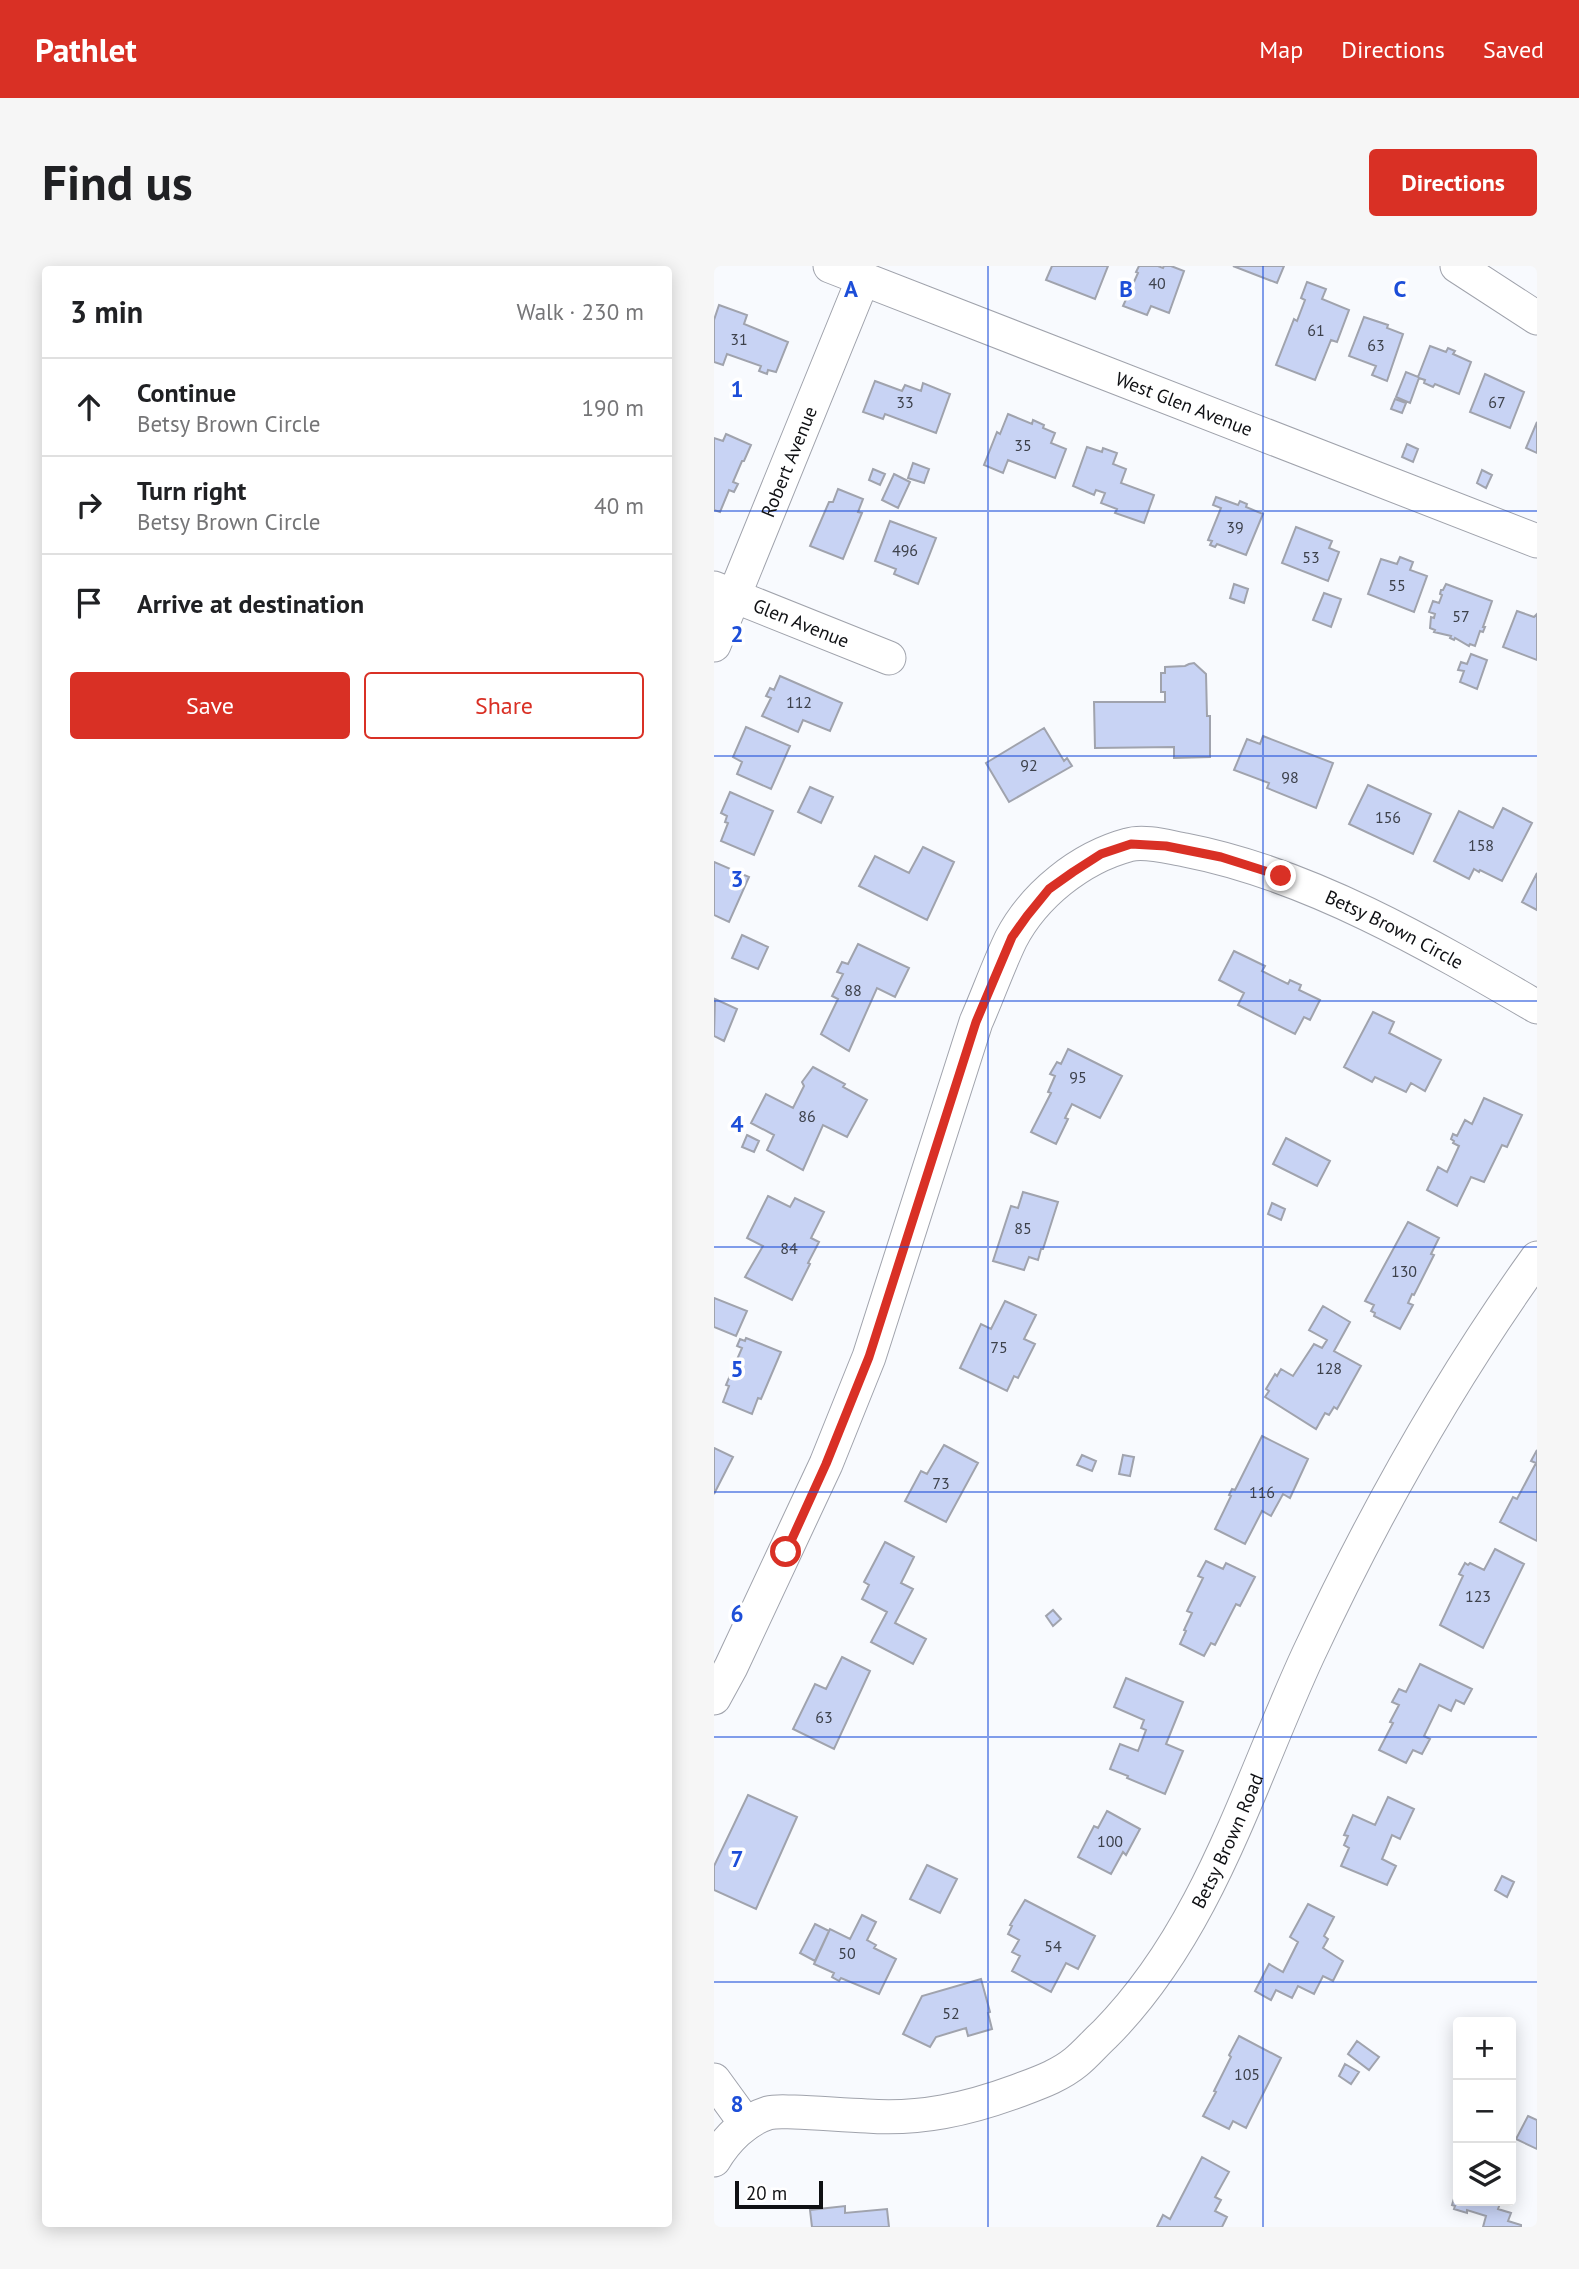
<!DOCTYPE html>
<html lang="en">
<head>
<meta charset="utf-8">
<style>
  :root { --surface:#fff; --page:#f6f6f6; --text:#202124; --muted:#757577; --line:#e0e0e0; --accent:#d93025 }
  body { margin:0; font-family:"PT Sans",sans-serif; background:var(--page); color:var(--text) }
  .controls { position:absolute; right:21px; bottom:21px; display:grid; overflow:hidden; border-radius:7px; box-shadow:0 4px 18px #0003 }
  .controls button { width:63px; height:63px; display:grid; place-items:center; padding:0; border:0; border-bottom:2px solid var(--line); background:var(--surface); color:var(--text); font:35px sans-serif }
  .scale { position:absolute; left:21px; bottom:18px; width:88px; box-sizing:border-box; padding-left:7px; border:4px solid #0f1013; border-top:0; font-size:19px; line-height:24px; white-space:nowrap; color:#0f1013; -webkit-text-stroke:5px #fff; paint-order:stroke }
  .stop { position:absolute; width:21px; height:21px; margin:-16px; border:5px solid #d93025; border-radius:50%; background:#fff }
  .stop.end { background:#d93025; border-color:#fff; box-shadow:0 2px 7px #0008 }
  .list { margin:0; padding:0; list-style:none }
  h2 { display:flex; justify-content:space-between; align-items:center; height:91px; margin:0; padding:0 28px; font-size:30px }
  h2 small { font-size:23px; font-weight:400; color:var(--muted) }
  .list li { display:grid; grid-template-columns:46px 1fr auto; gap:21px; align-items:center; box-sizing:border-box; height:98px; padding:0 28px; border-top:2px solid var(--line) }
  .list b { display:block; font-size:26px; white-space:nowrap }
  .list p { margin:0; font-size:23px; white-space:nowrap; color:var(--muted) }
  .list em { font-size:23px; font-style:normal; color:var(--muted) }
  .actions { display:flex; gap:14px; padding:21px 28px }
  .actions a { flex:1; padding:16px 0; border:2px solid var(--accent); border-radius:7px; text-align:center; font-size:24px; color:var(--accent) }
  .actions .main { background:var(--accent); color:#fff }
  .icon { flex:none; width:38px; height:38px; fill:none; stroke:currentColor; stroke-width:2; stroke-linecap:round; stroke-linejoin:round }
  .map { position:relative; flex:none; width:823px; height:1961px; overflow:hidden; border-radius:7px }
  header { display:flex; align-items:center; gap:42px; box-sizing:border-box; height:98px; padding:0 35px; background:var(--accent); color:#fff }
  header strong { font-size:33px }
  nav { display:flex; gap:38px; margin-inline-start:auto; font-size:24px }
  .intro { display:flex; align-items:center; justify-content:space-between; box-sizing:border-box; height:168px; padding:0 42px }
  h1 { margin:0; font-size:49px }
  .button { padding:18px 32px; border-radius:7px; background:var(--accent); color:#fff; font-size:24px; font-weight:700 }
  main { display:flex; gap:42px; padding:0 42px }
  aside { flex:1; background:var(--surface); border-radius:7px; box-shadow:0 4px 18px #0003 }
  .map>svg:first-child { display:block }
  .building { fill:#c8d3f4; stroke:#a0a3ad; stroke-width:2 }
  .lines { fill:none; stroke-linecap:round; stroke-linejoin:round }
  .minor-casing { stroke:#a0a3ac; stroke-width:35 }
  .minor { stroke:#fff; stroke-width:33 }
  .route { stroke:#d93025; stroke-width:9 }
  .grid { fill:none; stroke:#1d4ed8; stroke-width:2; stroke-opacity:0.55 }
  .labels { text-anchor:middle; stroke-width:7; stroke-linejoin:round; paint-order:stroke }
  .number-label { font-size:16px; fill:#3d414b }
  .street-label { font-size:19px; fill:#0f1013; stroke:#fff }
  .grid-label { font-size:23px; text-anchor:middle; font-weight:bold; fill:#1d4ed8; stroke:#fff; stroke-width:7; stroke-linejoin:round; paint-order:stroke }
</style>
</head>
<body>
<header>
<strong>Pathlet</strong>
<nav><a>Map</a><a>Directions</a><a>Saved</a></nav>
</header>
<div class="intro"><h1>Find us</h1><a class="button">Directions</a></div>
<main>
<aside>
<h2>3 min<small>Walk · 230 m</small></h2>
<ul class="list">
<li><svg class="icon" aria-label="ahead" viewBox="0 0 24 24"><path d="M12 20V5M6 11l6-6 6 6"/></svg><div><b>Continue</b><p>Betsy Brown Circle</p></div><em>190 m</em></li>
<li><svg class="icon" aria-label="right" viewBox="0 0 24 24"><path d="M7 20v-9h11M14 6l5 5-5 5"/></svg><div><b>Turn right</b><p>Betsy Brown Circle</p></div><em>40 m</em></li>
<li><svg class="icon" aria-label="arrive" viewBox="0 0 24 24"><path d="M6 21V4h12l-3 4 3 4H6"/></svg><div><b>Arrive at destination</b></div></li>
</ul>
<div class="actions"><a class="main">Save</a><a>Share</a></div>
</aside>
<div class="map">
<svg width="823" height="1961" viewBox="0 0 823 1961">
  <rect width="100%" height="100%" fill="#f8fafe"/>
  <!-- building -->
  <path class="building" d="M338,0h56l-13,33 -49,-19z
    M425,0h19l5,2 1,-2h7l13,5 -15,42 -18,-7 -4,9 -24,-9 15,-33 -2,-1z
    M519,0h51l-7,17z
    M593,16l19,7 -4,10 27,11 -12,32 -6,-2 -16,40 -39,-15 18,-46 3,2 8,-21 -4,-2z
    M5,39l28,10 -3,9 44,18 -12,30 -8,-2 -1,4 -8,-3 2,-5 -34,-12 -4,11 -9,-3v-42z
    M650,51l24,8 -1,3 16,6 -16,47 -15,-6 4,-9 -27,-10z
    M716,80l16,6 2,-4 7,3 -2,3 18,8 -12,32 -24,-10 -2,3 -9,-4 1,-3 -6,-2 -9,25 -14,-6 10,-25 12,5z
    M771,108l39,18 -14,36 -40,-16z
    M161,115l27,10 3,-6 16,6 2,-8 27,11 -14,39 -51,-19 -2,5 -20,-7z
    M681,133l11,4 -4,10 -11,-4z
    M294,148l24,10 1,-4 11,5 -1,3 12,5 -4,10 15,6 -11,29 -47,-18 -5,13 -19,-8 13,-33 3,2z
    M823,156v31l-11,-5z
    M12,168l25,11 -7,16h-2l-9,21 5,2 -4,8 -5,-2 -9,22 -6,-2v-72l9,3z
    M693,178l11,5 -5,13 -11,-5z
    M373,181l15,5 1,-4 14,5 -4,11 13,5 -5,14 33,12 -10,28 -29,-10 2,-4 -16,-6 4,-10 -9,-3 -2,5 -21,-9z
    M199,197l16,6 -5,14 -16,-5z
    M159,203l12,5 -5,11 -11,-5z
    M768,204l10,5 -6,13 -9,-5z
    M180,208l16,8 -12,26 -16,-8z
    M124,223l25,10 -5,13 4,1 -19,46 -33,-13 19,-44h4z
    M502,231l22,8 2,-4 7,3 -1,3 17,7 -17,41 -29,-11 -2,3 -5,-2 2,-4 -4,-1 13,-32 -8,-3z
    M176,255l46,17 -18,46 -24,-10 2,-5 -21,-8z
    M582,261l36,14 -3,7 10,4 -11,29 -46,-18z
    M686,291l13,5 -3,8 17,6 -13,36 -46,-18 13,-35 16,5z
    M520,318l14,5 -4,14 -14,-5z
    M732,318l46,17 -9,26h2l-2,5 -3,-1 -5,15 -5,-2 -1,2 -14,-8 -1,2 -4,-2 1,-2 -17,-4 1,-2 -5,-2 1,-11 3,1 1,-4 -6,-2 4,-11 6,2 3,-8 -2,-1 1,-4h2z
    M610,327l17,6 -10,28 -18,-7z
    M803,345l17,6 3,-3v46l-34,-13z
    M757,388l16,6 -10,29 -17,-7 4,-11 -6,-1 3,-8 6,2z
    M480,397l12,11 1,42h3v41l-36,1v-11l-79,1 -1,-46h71v-10h-4v-19h4v-6l20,-1 4,-2z
    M66,410l62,27 -12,28 -27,-11 -5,12 -36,-16 9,-18 -5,-2 4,-8 4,2z
    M32,461l44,19 -19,43 -34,-15 5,-12 -9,-5z
    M330,462l20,33 3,-3 5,8 -63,36 -23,-39z
    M549,470l70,27 -17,45 -49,-20 2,-5 -35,-13 13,-31 13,5z
    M654,519l63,29 -18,40 -64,-30z
    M96,521l23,10 -12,26 -23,-11z
    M16,526l43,19 -19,44 -33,-14 7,-18 -3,-1 2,-6 -6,-3z
    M789,542l29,15 -30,58 -22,-11 -1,2 -5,-3 -5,10 -35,-18 25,-50 34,17z
    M209,581l31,15 -27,58 -68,-34 16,-30 34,17z
    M0,596l35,15 -20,45 -15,-7z
    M823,607v37l-15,-8z
    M28,669l26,12 -10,22 -26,-11z
    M144,678l51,24 -14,29 -18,-9 -28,63 -28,-17 17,-35 -6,-3 11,-22 -6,-2 5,-10 6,2z
    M520,685l31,15 -3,5 26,13 2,-4 11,5 -2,5 21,10 -10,20 -6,-3 -9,17 -57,-29 6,-12 -25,-13z
    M1,733l22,10 -13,32 -10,-5z
    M659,746l21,10 -5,11 52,27 -16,31 -14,-8 -5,9 -31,-15 -3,5 -28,-15z
    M354,783l54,27 -22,42 -28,-14 -7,14 3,1 -12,25 -25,-12 20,-39 -3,-1 7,-16 -5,-2 7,-12 4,2z
    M99,801l32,17 -2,3 24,13 -20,37 -24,-12 -20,45 -36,-20 7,-15 -23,-12 15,-29 27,14 11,-22 -2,-4z
    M770,832l38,17 -15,32 -5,-2 -18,37 -13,-5 -14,29 -30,-16 11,-23 9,5 12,-26 -6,-3 1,-2 -3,-2 2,-5 4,2 8,-16 7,4z
    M33,869l12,6 -5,11 -12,-5z
    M572,872l44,23 -13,25 -44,-22z
    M309,926l35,10 -15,47h-2l-3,11 -9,-3 -5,13 -31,-9 18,-55 7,2z
    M54,930l22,11 5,-9 29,14 -13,26 8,4 -11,21 2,1 -18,36 -47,-23 18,-31 -16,-8z
    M558,937l13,6 -4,11 -13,-6z
    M694,956l31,16 -8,16 3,1 -20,40 -2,-1 -4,9 5,2 -13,24 -26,-13 1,-3 -4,-2 3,-6 -9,-4z
    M0,1032l33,13 -11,25 -22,-9z
    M291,1035l31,14 -12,24 11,5 -17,34 -4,-2 -7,15 -47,-23 21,-44 10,5z
    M609,1040l27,16 -16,29 27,15 -24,43 -3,-2 -5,8 -4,-2 -9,16 -51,-32 4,-6 -3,-2 9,-15 2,2 4,-7 12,7 21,-32 8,4 5,-8 -18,-10z
    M32,1072l35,14 -20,47 -3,-1 -6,16 -29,-12 6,-16 -3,-1 16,-37 -5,-2 3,-7 5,2z
    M548,1170l46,23 -18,39 -7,-4 -12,22 -9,-5 -17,33 -30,-15 16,-33 -2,-1 3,-6 3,1z
    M230,1179l34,18 -32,59 -41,-21 16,-30 6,3z
    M0,1182l19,9 -19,37z
    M823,1184v91l-37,-19 13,-25 4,2 19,-36 -5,-2z
    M368,1189l14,6 -4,10 -15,-6z
    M409,1189l11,2 -4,19 -11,-2z
    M171,1276l29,15 -13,26 12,6 -18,34 31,16 -13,25 -42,-22 16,-30 -25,-13 7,-14 -5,-3z
    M781,1283l29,15 -41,84 -43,-23 23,-49 -4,-2 6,-11 3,2 2,-2 14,7z
    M492,1295l17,8 3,-6 29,14 -15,29 -4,-2 -21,41 -4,-2 -7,13 -24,-12 6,-13 -2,-1 8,-17 -5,-2 16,-33 -5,-2z
    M339,1344l8,9 -8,7 -7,-10z
    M128,1391l28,14 -36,78 -41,-20 22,-45 11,5z
    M706,1398l52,25 -8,15 -8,-4 -5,11 -12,-6 -15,31 6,3 -8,15 -9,-4 -7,13 -27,-13 14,-27 -3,-1 9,-17 -7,-3 7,-13 7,3z
    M412,1412l57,24 -17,42 17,7 -18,43 -38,-16 1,-2 -18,-7 10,-25 18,7 8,-21 -5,-2 3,-8 -30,-13z
    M34,1529l49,22 -41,92 -42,-19v-24z
    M674,1531l26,12 -14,30 -8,-4 -10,24 14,7 -9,19 -46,-19 8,-18 -5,-3 4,-9 -4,-1 9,-20 22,10z
    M393,1545l33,18 -14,26 -3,-3 -12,22 -33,-17 16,-31 4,2z
    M213,1599l30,14 -17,34 -30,-14z
    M788,1610l12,6 -7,15 -12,-7z
    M311,1634l70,36 -17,33 -12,-6 -15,29 -39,-21 8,-15 -8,-4 7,-12 -11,-6 4,-8 -2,-1z
    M594,1638l26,13 -10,19 4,3 -5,9 20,13 -10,20 -10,-5 -9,18 -16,-8 -6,12 -16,-8 -5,10 -16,-9 14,-27 14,8 15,-30 -8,-5z
    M148,1649l14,7 -9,18 9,5 -2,3 22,11 -17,35 -38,-16 -2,3 -7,-4 2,-4 -20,-9 16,-35 20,10z
    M101,1658l14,7 -14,30 -15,-8z
    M267,1713l9,33 -2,1 4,16 -24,7 -2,-8 -30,9 -6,10 -27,-13 19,-38z
    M525,1770l42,22 -35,70 -13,-7 -4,8 -26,-13 13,-24 -2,-1 17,-34 -2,-2z
    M643,1775l22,16 -10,13 -21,-16z
    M631,1798l14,8 -8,12 -12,-8z
    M814,1850l9,4v29l-21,-10z
    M488,1891l27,15 -14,25 6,3 -6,11 12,6 -5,10h-65l6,-12 7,4z
    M744,1919v16h43l-3,8 13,4 -3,8 13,4v2h-38l3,-11 -19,-6v3l-13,-4 1,-3 -3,-1z
    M131,1940v7l42,-4 2,18h-77l-2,-17z"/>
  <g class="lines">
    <!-- minor casing -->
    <g class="minor-casing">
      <g id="minor">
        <path id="s1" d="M116,0l707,275"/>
        <path d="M743,0l80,52"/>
        <path id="s2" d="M0,322l175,70"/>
        <path id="s3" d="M0,379l149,-366"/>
        <path id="s4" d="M0,1432l17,-31 95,-203 43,-107 107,-335c12,-27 22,-56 35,-83 23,-44 69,-81 117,-94 16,-5 40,2 57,5 124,24 244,94 352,157"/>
        <path d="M0,1814l32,44"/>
        <path id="s5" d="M0,1894c12,-20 31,-40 54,-47 8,-2 18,-1 26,-1 25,1 49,3 73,4 53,4 101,-7 150,-25 21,-8 42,-15 59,-29 10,-8 19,-19 29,-28 103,-104 143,-249 203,-379 65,-139 140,-273 229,-397"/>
      </g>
    </g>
    <!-- minor -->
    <use href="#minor" class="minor"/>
  </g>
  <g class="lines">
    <!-- route -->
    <path class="route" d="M72,1286l40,-88 43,-107 107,-335 36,-85 15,-21 22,-27 24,-17 28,-18 30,-10 35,2 55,11 60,19"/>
  </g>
  <!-- grid -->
  <path class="grid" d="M274,0v1961M549,0v1961M0,245h823M0,490h823M0,735h823M0,981h823M0,1226h823M0,1471h823M0,1716h823"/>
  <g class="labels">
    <!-- number labels -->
    <g class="number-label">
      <text x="443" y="23">40</text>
      <text x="602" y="70">61</text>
      <text x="25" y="79">31</text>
      <text x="662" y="85">63</text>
      <text x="191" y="142">33</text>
      <text x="783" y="142">67</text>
      <text x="309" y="185">35</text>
      <text x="521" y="267">39</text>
      <text x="191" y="290">496</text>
      <text x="597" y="297">53</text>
      <text x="683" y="325">55</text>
      <text x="747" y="356">57</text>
      <text x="85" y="442">112</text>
      <text x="315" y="505">92</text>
      <text x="576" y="517">98</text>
      <text x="674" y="557">156</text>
      <text x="767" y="585">158</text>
      <text x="139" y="730">88</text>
      <text x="364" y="817">95</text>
      <text x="93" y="856">86</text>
      <text x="309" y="968">85</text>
      <text x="75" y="988">84</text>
      <text x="690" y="1011">130</text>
      <text x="285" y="1087">75</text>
      <text x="615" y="1108">128</text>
      <text x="227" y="1223">73</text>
      <text x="548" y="1232">116</text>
      <text x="764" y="1336">123</text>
      <text x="110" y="1457">63</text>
      <text x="396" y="1581">100</text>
      <text x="339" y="1686">54</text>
      <text x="133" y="1693">50</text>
      <text x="237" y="1753">52</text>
      <text x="533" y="1814">105</text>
    </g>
    <!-- street labels -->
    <g class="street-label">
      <text dy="7" stroke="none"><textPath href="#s1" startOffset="380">West Glen Avenue</textPath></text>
      <text dy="7" stroke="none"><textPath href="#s3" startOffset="198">Robert Avenue</textPath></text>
      <text dy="7" stroke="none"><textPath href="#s2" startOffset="94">Glen Avenue</textPath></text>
      <text dy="7" stroke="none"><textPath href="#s4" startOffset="1253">Betsy Brown Circle</textPath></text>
      <text dy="7" stroke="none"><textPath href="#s5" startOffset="662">Betsy Brown Road</textPath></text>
    </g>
  </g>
  <g class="grid-label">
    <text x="137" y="31">A</text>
    <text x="412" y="31">B</text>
    <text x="686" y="31">C</text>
    <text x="23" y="131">1</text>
    <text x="23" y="376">2</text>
    <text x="23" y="621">3</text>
    <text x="23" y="866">4</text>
    <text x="23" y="1111">5</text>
    <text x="23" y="1356">6</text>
    <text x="23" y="1601">7</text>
    <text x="23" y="1846">8</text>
  </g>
</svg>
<div class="controls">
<button>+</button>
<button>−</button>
<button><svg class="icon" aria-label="layers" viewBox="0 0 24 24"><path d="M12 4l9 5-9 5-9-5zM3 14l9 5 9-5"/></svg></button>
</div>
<div class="scale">20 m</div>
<div class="stop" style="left:72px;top:1286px"></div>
<div class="stop end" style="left:567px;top:610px"></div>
</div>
</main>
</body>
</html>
